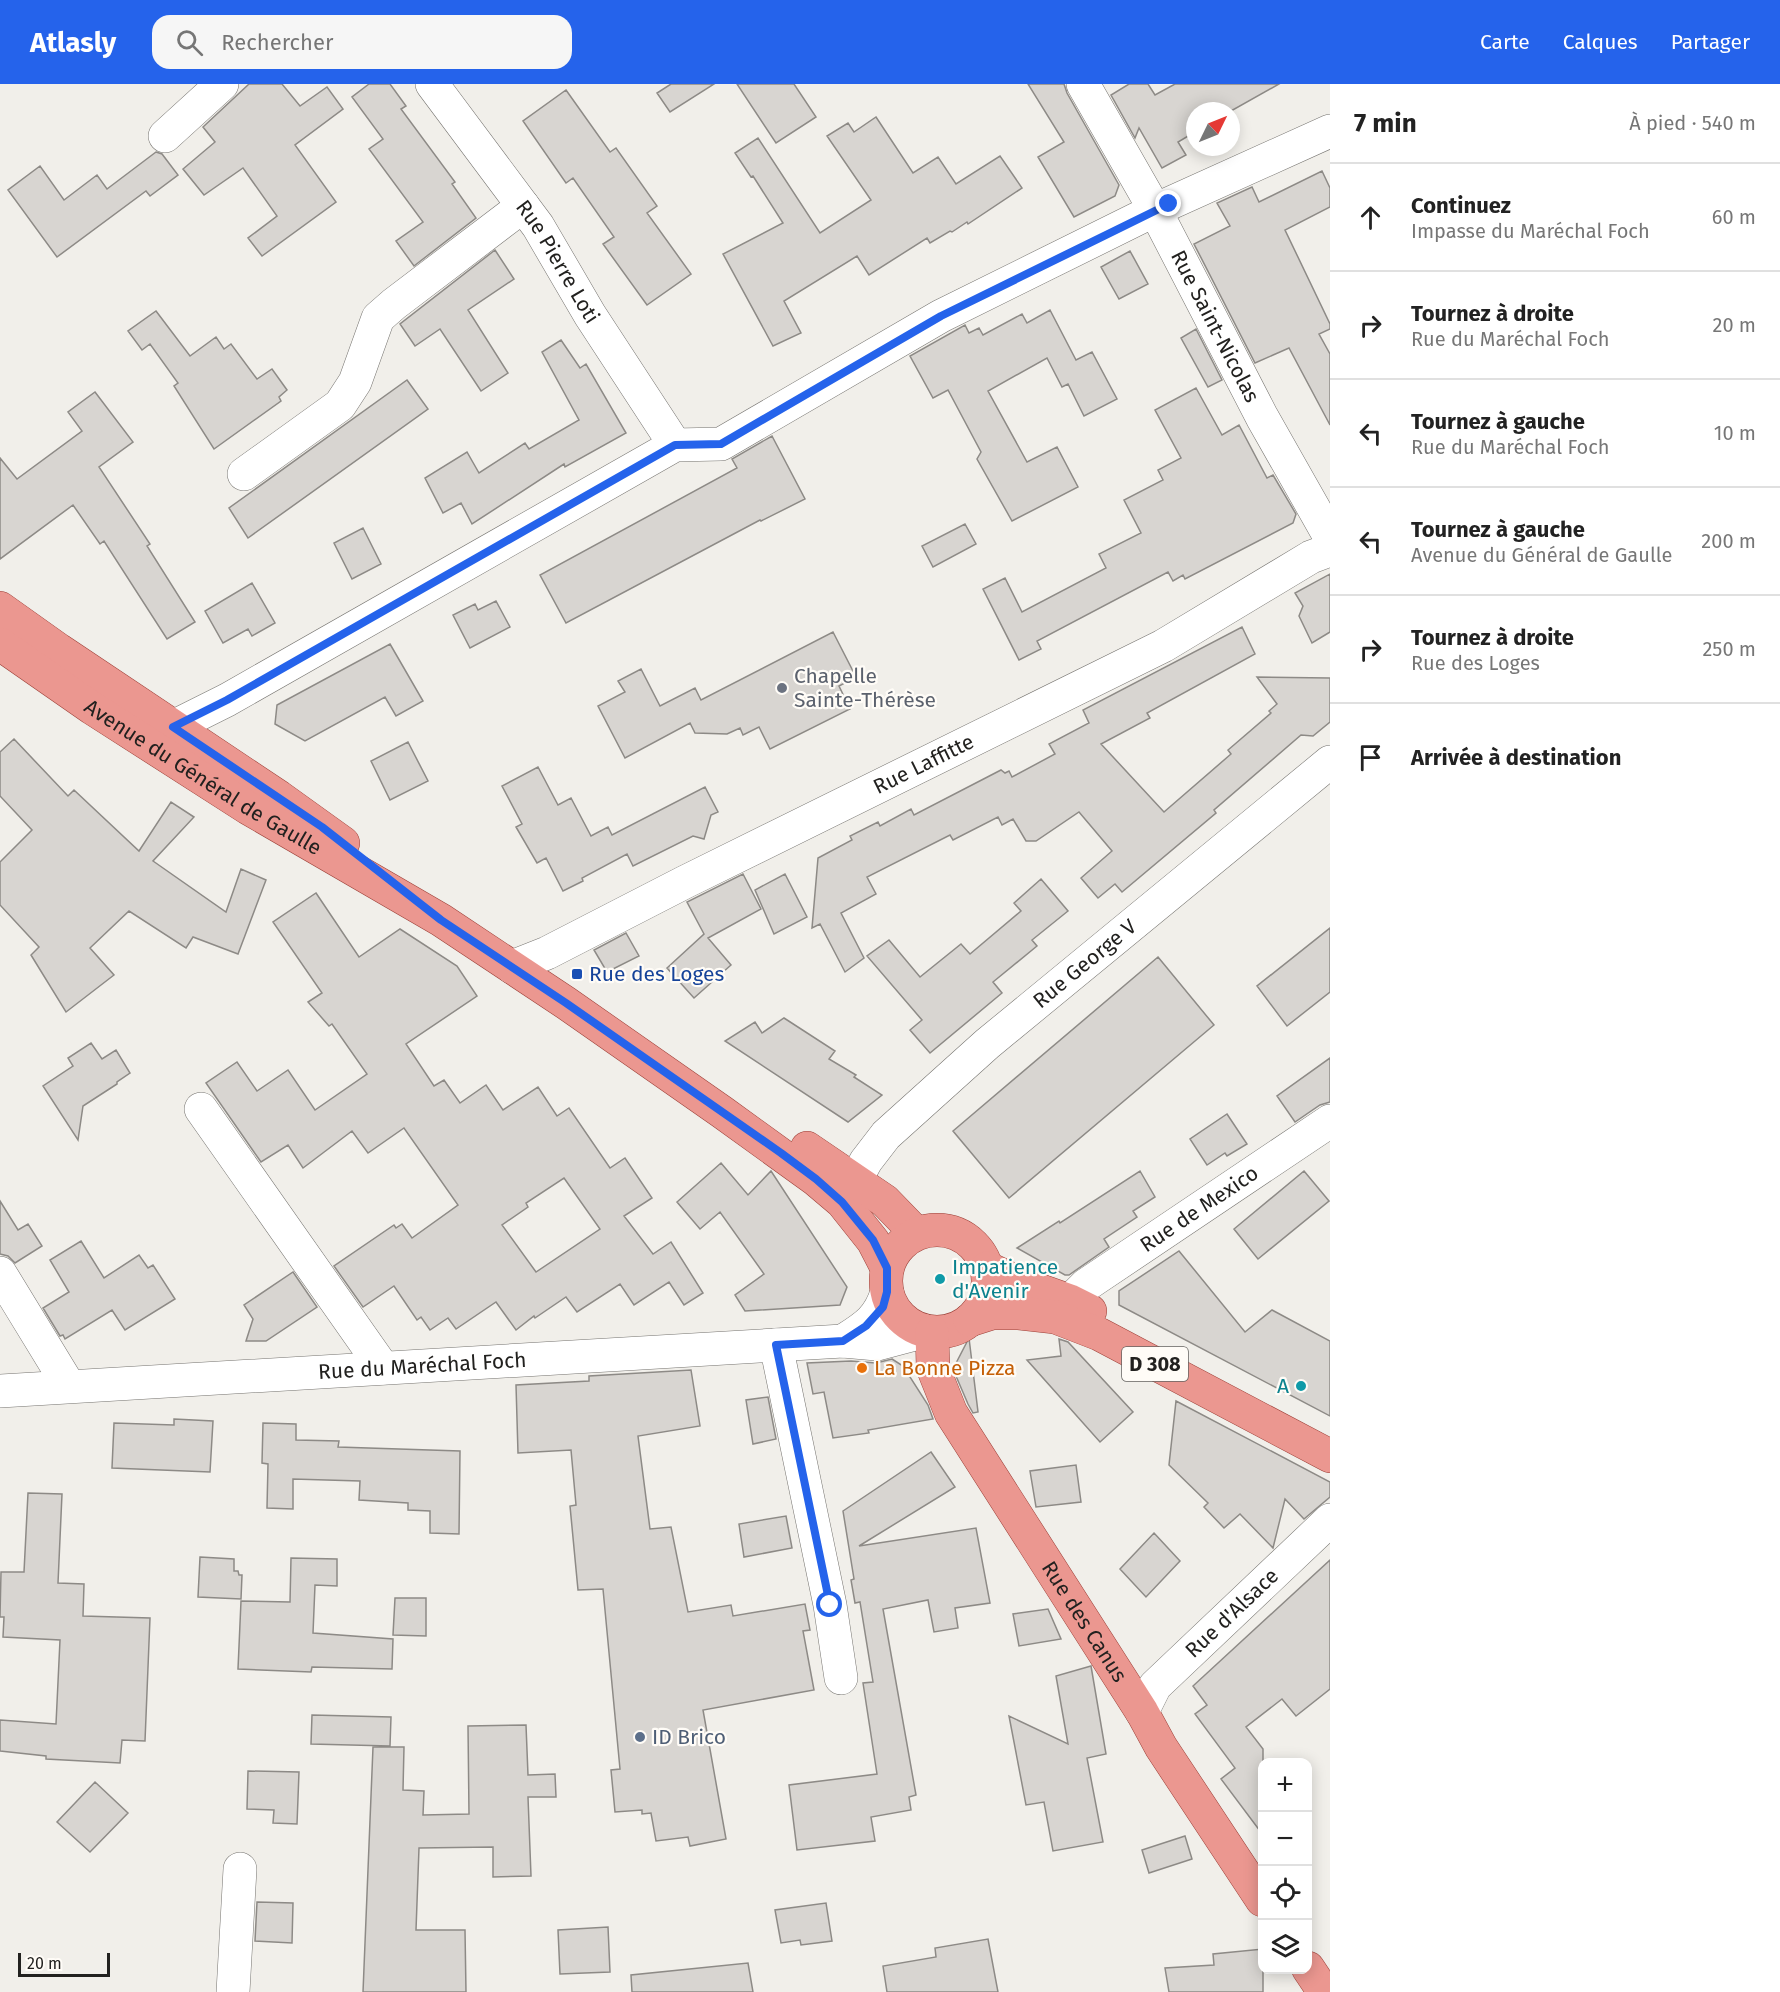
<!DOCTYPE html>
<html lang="fr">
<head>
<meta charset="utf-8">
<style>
  :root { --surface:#fff; --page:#f6f6f6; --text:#222; --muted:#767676; --line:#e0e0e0; --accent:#2563eb }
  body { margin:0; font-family:"Fira Sans",sans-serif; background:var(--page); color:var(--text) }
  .controls { position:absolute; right:18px; bottom:18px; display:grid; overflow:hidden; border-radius:12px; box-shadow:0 3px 15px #0003 }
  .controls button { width:54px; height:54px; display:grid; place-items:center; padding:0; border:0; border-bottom:2px solid var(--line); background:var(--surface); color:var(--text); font:30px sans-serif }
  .compass { position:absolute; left:1186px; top:18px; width:54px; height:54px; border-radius:50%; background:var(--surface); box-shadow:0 3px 15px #0003; rotate:47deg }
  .scale { position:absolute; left:18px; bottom:15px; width:92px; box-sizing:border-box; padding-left:6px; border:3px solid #22211f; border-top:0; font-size:16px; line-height:21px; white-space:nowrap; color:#22211f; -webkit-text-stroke:4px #fffcf7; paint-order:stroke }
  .stop { position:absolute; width:18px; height:18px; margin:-14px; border:4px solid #2563eb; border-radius:50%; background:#fff }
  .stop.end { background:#2563eb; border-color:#fff; box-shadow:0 2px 6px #0008 }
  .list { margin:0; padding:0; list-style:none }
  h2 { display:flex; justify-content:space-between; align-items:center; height:78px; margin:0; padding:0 24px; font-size:26px }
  h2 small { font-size:20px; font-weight:400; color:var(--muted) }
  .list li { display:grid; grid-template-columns:39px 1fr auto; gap:18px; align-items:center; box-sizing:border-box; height:108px; padding:0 24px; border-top:2px solid var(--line) }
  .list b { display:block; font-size:22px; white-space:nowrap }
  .list p { margin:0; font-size:20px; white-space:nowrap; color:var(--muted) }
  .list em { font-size:20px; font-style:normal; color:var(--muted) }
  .icon { flex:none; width:33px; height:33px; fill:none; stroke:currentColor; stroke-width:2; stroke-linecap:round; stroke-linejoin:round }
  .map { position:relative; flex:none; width:1330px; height:1908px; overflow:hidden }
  header { display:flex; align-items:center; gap:36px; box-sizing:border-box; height:84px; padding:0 30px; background:var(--accent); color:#fff }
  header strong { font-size:28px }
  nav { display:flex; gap:33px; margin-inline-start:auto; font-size:21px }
  .search { width:420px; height:54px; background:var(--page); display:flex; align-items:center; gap:15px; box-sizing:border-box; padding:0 21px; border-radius:18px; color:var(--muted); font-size:22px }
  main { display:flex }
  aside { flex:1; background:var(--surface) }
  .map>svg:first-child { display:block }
  .building { fill:#d8d5d1; stroke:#8d8a86; stroke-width:1.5; fill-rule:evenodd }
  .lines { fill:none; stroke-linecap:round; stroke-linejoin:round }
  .minor-casing { stroke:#767470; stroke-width:34 }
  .major-casing { stroke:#9c4038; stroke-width:34 }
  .minor { stroke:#fff; stroke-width:33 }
  .major { stroke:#eb9790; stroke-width:33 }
  .route { stroke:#2563eb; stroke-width:8 }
  .worship-dot { fill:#6b7280; stroke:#fffcf7; stroke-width:2 }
  .transit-dot { fill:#1a4fb4; stroke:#fffcf7; stroke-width:2 }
  .culture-dot { fill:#0f9aa8; stroke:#fffcf7; stroke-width:2 }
  .food-dot { fill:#e8710a; stroke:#fffcf7; stroke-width:2 }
  .service-dot { fill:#5c6f8a; stroke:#fffcf7; stroke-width:2 }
  .labels { text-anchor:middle; stroke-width:4.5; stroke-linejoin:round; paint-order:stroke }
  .shield { fill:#fffcf7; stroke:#646360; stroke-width:1.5 }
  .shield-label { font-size:20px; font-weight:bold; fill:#22211f }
  .street-label { font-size:21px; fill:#22211f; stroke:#fffcf7 }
  .worship-label { font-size:21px; fill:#5b616d; stroke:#fffcf7; text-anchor:start }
  .transit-label { font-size:21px; fill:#164399; stroke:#fffcf7; text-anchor:start }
  .culture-label { font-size:21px; fill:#0d838f; stroke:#fffcf7; text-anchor:start }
  .food-label { font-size:21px; fill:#c56008; stroke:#fffcf7; text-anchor:start }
  .service-label { font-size:21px; fill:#4e5e75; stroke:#fffcf7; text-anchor:start }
</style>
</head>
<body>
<header>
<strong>Atlasly</strong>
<div class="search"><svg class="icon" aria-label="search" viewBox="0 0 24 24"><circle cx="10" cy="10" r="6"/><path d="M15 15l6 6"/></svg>Rechercher</div>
<nav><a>Carte</a><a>Calques</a><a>Partager</a></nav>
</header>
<main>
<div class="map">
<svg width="1330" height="1908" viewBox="0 0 1330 1908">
  <rect width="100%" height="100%" fill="#f1efea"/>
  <!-- building -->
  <path class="building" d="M249,0h33l18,22 27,-19 16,22 -48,36 41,57 -74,54 -14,-18 29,-22 -34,-48 -39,27 -21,-26 32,-27 -12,-15z
    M369,0h21l16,22 -5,3 54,73 -3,2 24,34 -62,48 -18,-25 27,-19 -54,-73 14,-10 -31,-42z
    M671,0h43l-44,28 -13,-19z
    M737,0h57l22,33 -40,26z
    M1028,0h36l3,9 52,92 -4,11 -41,21 -36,-60 26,-15z
    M1129,0h19l7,11 20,-11h104l-48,27h-36v21l-17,10 8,13 -24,13 -23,-40 -4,10 -24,-43z
    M566,6l44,62 6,-4 41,58 -10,7 44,61 -44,31 -44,-61 11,-7 -41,-59 -7,5 -43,-62z
    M876,33l37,56 25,-16 18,27 44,-28 22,32 -54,36 -1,-2 -15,10 -2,-1 -20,12 -3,-5 -58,37 -12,-19 -73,45 17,32 -28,13 -50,-92 60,-31 -30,-47 -2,1 -16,-24 23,-15 62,95 51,-33 -44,-64 21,-13 6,9z
    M156,68l6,2 16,21 -28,21 -4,-5 -89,66 -49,-67 32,-24 24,34 33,-25 10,14z
    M1322,87l8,17v19l-45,23 45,94v5l-11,5 11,20v71l-41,-77 -34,15 -61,-119 36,-18 -13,-23 35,-16 7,15z
    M495,166l19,29 -46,31 40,63 -27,18 -41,-62 -25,17 -15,-22z
    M1130,167l18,33 -29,15 -18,-32z
    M1050,226l26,50 16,-8 25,47 -33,17 -16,-32 -6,3 -15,-29 -59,33 39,71 30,-15 21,40 -66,34 -35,-62 4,-7 -33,-62 -15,8 -23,-42 55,-31 4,8 10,-5 4,7 39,-21 5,9z
    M156,227l34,45 26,-19 8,12 7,-5 26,35 15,-10 15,21 -8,7 2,4 -67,48 -40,-63 4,-3 -28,-39 -8,6 -14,-19z
    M1196,245l26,51 -14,7 -27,-49z
    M561,256l19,28 6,-4 40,69 -61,34 -1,-3 -92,60 -11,-21 -18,10 -18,-35 42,-26 12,21 46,-30 4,6 50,-29 -37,-68z
    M407,296l21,29 -180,129 -19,-30z
    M1196,304l26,47 17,-10 28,53 6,-3 23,39 -3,9 -108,56 -2,-4 -10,6 -5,-9 -131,69 4,8 -22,11 -36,-71 22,-11 17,34 84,-44 -7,-14 42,-21 -17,-33 39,-20 -5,-10 23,-12 -26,-48z
    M95,308l38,50 -34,25 51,77 -3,2 48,76 -28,17 -63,-98 -4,3 -27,-39 -73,54v-101l17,21 65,-48 -14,-19z
    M772,352l33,63 -44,22 -1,-1 -194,103 -26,-48 197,-107 -5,-9z
    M965,440l11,20 -43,23 -11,-21z
    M363,444l18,36 -29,15 -18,-36z
    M1330,490v58l-18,11 -13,-27 4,-10 -8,-13z
    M252,499l23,40 -23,13 -4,-7 -25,14 -18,-32z
    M496,517l14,26 -40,21 -17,-33 22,-11 3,6z
    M1242,543l13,27 -108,59 3,5 -49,26 63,68 67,-58 -3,-4 43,-37 -2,-2 8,-7 -20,-27 73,1v44l-17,14 -12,-1 -87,75 2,3 -94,79 -7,-8 -17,14 -17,-20 31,-27 -33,-39 -43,29h-10l-13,-22 -11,6 -4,-8 -45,23 -3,-5 -83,42 9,17 -35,19 23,45 -19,14 -25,-48 -8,4 6,-70 34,-18 -2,-4 28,-14 2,4 31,-17 3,6 87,-45 4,3 4,-2 3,6 43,-23 -6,-10 40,-21 -6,-13z
    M833,548l23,45 -17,9 11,23 -80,40 -11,-22 -16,8 -3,-7 -13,6 -32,-1 -5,-10 -65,35 -27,-52 27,-14 -7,-11 23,-12 19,37 35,-18 6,12z
    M390,560l33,57 -27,15 -11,-19 -80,44 -30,-17 2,-19z
    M14,655l54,57 6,-6 65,61 32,-49 23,15 -41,44 73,51 15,-43 25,11 -28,74 -45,-17 -7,11 -57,-37 -39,37 24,27 -48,37 -35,-57 8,-8 -39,-42v-43l32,-32 -32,-34v-44z
    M408,658l20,39 -38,19 -19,-39z
    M538,683l20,38 13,-7 20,38 17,-9 4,8 93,-48 13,25 -7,3 -7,24 -11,-3 -60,30 -6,-12 -45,24 1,3 -20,10 -17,-33 -9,5 -21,-36 6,-3 -20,-38z
    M743,790l18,35 -53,29 23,27 -37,33 -27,-30 37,-34 -17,-32z
    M785,790l22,43 -33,17 -19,-44z
    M1041,795l27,32 -36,29 5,6 -44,36 9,11 -72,60 -20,-23 12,-10 -55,-64 22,-16 31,37 41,-33 9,10 51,-43 -7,-8z
    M316,809l43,64 41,-28 57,37 20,30 -71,48 28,42 10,-6 16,23 26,-18 17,25 35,-23 19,29 12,-8 41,60 15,-10 27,40 -28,18 29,38 18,-12 32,51 -19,12 -15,-23 -35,23 -14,-21 -43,28 -11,-15 -31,21 -1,-2 -18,14 -20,-28 -40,27 -8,-11 -18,12 -9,-13 -4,3 -23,-34 -31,21 -29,-41 60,-41 2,3 6,-4 10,14 46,-33 -54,-77 -36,25 -16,-22 -49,37 -15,-23 -27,17 -55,-79 31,-21 20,29 31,-21 27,40 52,-36 -35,-50 -3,2 -21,-24 14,-9 -49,-71zM564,1094l36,51 -64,43 -34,-47 26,-18 -2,-4z
    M1330,844v64l-43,34 -30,-40z
    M626,849l13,23 -32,16 -13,-22z
    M1158,873l56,68 -205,173 -56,-67z
    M784,934l51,33 -6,8 27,16 -2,2 28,18 -34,27 -123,-81 30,-19 7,11z
    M91,959l11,16 14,-9 14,23 -13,9v2l-34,22 -5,34 -35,-54 30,-20 -5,-8z
    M1330,974v44l-10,3 -25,17 -18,-26z
    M1227,1030l20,30 -20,12 -2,-3 -18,12 -17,-26z
    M721,1079l27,32 23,-24 76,116 -7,18 -95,6 -10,-16 29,-21 -44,-62 -20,17 -23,-27z
    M1140,1087l15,26 -22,14 4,6 -33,22 5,8 -40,28h-4l-48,-27 42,-27 1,2z
    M1304,1087l25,30 -71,58 -24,-30z
    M0,1117l18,29 10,-6 14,22 -27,17 -7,-7 -8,-2z
    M81,1157l23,37 35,-23 9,13 5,-3 22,34 -50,31 -13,-20 -47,29 -2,-4 -3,1 -17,-28 26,-16 -19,-32z
    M1179,1167l66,81 27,-22 58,31v75l-211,-111v-14z
    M293,1188l24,35 -51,34h-20l7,-22 -9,-14z
    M969,1254l9,74 -5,1 -5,-9 -15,-35z
    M1059,1255l9,3 65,70 -33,30 -73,-82 34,-4z
    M892,1275l11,7 25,39 5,14 -65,11 1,3 -36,5 -9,-46 -11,2 -6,-31 44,-2 25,2z
    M691,1286l9,56 -62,10 12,93 21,-2 17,85 43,-7 2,11 72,-12 5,26 -7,1 11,59 -111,20 23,129 -36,7 -2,-9 -32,4 -5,-28 -9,1v-4l-27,2 -4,-42 9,-1 -17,-180 -25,1 -8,-84 6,-1 -5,-55 -53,3 -2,-68 73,-4v-5z
    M768,1313l8,42 -23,5 -7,-44z
    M1176,1317l154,81v15l-26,22 -19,-20 -12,49 -33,-34 -16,14 -20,-21 4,-4 -39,-38z
    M174,1335l39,2 -3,51 -98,-4 2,-45 60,2z
    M263,1339l33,1v16l43,1 -1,6 122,4 -1,83 -29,-1v-22l-22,-1v-7l-49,-3 1,-19 -67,-2v30l-26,-1 1,-44 -6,-1z
    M931,1368l24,35 -96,59 117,-18 14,75 -35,5 3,20 -24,4 -6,-32 -45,9 33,186 -7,2 2,13 -40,7 4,24 -78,9 -8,-65 88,-11 -14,-91 10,-1 -13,-80 -5,1 -4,-23 3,-1 -11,-68z
    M1076,1381l5,37 -45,5 -6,-36z
    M28,1409l34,1 -4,89 26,1 -1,32 67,2 -5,123 -23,-1 -2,23 -74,-4v-3l-46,-5v-31l56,4 4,-84 -57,-3 1,-20h-4l1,-45h23z
    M786,1432l6,32 -48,9 -5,-33z
    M1154,1449l26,28 -34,36 -26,-28z
    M200,1473l34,2v12h4l1,4h3l-1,24 -43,-2z
    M291,1474l46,1v27l-22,-1 -2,48 80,6 -1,30 -80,-2 -1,5 -73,-3 3,-68 49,1z
    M1330,1476v129l-34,27 -14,-17 -36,28 17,22v86l-42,-56 14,-11 -40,-54 12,-9 -14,-19z
    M395,1514h31v38l-33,-1z
    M1048,1525l13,30 -42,7 -6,-32z
    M1091,1582l15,88 -19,4 16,84 -50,9 -9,-49 -18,3 -17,-89 59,28 -12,-68z
    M312,1631l79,2 -1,29 -79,-2z
    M526,1641l2,50 27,-1 1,23h-28l3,79 -38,1v-30l-74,1 -3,82h49l1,62h-103l10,-245h31l-1,43 21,1 -1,24 46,-1 -1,-88z
    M248,1687l51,1 -2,52 -24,-1 1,-13 -27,-1z
    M95,1698l33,31 -38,39 -33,-30z
    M1185,1752l7,23 -43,14 -7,-23z
    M257,1818l36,1 -1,40 -37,-2z
    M826,1819l6,38 -31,4 -1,-5 -19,3 -6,-33z
    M608,1843l2,45 -50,2 -2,-44z
    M988,1855l10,53h-111l-4,-26 53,-9 -1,-9z
    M1263,1865v43h-94l-4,-24 49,-3 -1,-11z
    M748,1879l5,29h-121l-1,-17z"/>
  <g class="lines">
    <!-- minor casing -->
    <g class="minor-casing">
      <g id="minor">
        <path id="s1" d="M432,0l106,142 52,89 85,130"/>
        <path id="s2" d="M1083,0l72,126 107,207 68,120"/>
        <path d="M165,52l57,-52"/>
        <path d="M244,390l96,-69 15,-23 23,-64 16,-14 129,-98"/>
        <path d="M173,643l54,-27 448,-255 46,-1 220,-128 214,-106 175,-79"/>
        <path id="s3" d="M512,883l35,-14 138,-71 478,-236 148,-89 19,-7"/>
        <path d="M201,1025l182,259"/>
        <path id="s4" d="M855,1097l11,-20 20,-26 101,-91 343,-282"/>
        <path d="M0,1189l69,113"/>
        <path id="s5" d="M1070,1217l16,-16 244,-164"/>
        <path d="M843,1257c22,-14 36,-22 44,-49"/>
        <path d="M776,1261l54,260 11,73"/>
        <path id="s6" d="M0,1307l843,-50 34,3 49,-13"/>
        <path id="s7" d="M1142,1628l13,-26 175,-166"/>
        <path d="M233,1908l7,-123"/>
      </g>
    </g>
    <!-- major casing -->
    <g class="major-casing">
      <g id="major">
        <path d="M0,524l59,42 220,147 64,46"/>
        <path id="s8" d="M0,560l92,64 156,100 193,112 125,83 156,109 94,68 26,22 31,39 14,27"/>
        <path d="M807,1064l78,53 31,32"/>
        <circle cx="937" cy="1197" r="51"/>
        <path d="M987,1184l32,15 51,18 20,10"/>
        <path d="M970,1236l22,-7h27l36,4 44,17 231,122"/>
        <path id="s9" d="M932,1248l1,36 18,45 191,299 19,35 101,153"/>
        <path d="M1308,1884l16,24"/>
      </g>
    </g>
    <!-- minor -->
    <use href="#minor" class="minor"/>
    <!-- major -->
    <use href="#major" class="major"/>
  </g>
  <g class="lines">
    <!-- route -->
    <path class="route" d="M830,1521l-54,-260 67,-4 23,-15 17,-19 4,-15v-24l-14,-28 -31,-38 -26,-23 -35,-26 -215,-150 -125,-83 -119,-93 -149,-100 54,-27 448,-255 46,-1 220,-128 228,-112"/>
  </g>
  <!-- markers -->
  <circle class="worship-dot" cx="782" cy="604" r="6"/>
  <rect class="transit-dot" x="571" y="884" width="12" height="12" rx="3"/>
  <g class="culture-dot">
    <circle cx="940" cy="1195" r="6"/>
    <circle cx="1301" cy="1302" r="6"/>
  </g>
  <circle class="food-dot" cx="862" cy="1284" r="6"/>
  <circle class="service-dot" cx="640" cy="1653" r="6"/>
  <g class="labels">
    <!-- shield labels -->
    <rect class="shield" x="1122" y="1263" width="66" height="34" rx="4.5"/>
    <g class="shield-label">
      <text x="1155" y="1287">D 308</text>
    </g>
    <!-- street labels -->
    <g class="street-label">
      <text dy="7" stroke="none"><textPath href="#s1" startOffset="218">Rue Pierre Loti</textPath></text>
      <text dy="7" stroke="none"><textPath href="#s2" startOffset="276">Rue Saint-Nicolas</textPath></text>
      <text dy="7" stroke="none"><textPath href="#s3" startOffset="459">Rue Laffitte</textPath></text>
      <text dy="7" stroke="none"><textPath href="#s8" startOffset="243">Avenue du Général de Gaulle</textPath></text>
      <text dy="7" stroke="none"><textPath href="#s4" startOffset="318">Rue George V</textPath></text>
      <text dy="7" stroke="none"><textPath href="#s5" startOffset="159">Rue de Mexico</textPath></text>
      <text dy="7" stroke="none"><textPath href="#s6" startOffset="423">Rue du Maréchal Foch</textPath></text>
      <text dy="7" stroke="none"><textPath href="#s7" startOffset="135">Rue d'Alsace</textPath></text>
      <text dy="7" stroke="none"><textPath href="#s9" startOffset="332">Rue des Canus</textPath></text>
    </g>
    <!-- worship labels -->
    <g class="worship-label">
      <text x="794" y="599">Chapelle<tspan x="794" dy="24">Sainte-Thérèse</tspan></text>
    </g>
    <!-- transit labels -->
    <g class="transit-label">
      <text x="589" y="897">Rue des Loges</text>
    </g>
    <!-- culture labels -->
    <g class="culture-label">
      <text x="952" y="1190">Impatience<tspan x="952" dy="24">d'Avenir</tspan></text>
      <text x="1289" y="1309" text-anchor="end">A</text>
    </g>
    <!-- food labels -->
    <g class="food-label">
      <text x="874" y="1291">La Bonne Pizza</text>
    </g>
    <!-- service labels -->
    <g class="service-label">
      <text x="652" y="1660">ID Brico</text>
    </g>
  </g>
</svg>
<div class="controls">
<button>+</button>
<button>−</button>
<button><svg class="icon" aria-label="locate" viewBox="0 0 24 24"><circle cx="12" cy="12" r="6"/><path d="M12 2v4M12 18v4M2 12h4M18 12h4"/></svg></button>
<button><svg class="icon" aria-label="layers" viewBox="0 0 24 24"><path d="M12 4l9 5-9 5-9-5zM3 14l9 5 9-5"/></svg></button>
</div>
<svg class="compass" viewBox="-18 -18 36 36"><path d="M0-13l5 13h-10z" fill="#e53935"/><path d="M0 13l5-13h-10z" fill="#767676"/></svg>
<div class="scale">20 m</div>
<div class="stop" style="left:830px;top:1521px"></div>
<div class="stop end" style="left:1169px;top:120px"></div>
</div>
<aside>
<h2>7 min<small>À pied · 540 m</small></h2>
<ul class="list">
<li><svg class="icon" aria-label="ahead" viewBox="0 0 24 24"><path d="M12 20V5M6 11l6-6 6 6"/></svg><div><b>Continuez</b><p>Impasse du Maréchal Foch</p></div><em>60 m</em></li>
<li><svg class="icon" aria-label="right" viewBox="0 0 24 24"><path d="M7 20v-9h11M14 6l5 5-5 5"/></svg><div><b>Tournez à droite</b><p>Rue du Maréchal Foch</p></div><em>20 m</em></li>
<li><svg class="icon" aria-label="left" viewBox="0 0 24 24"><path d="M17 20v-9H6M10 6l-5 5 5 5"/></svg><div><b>Tournez à gauche</b><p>Rue du Maréchal Foch</p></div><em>10 m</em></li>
<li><svg class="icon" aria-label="left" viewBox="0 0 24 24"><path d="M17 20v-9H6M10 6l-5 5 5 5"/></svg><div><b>Tournez à gauche</b><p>Avenue du Général de Gaulle</p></div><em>200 m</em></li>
<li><svg class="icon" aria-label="right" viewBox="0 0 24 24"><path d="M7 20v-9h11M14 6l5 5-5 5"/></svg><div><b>Tournez à droite</b><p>Rue des Loges</p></div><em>250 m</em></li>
<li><svg class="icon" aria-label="arrive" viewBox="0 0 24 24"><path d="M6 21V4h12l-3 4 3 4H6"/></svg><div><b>Arrivée à destination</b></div></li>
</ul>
</aside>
</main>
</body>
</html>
